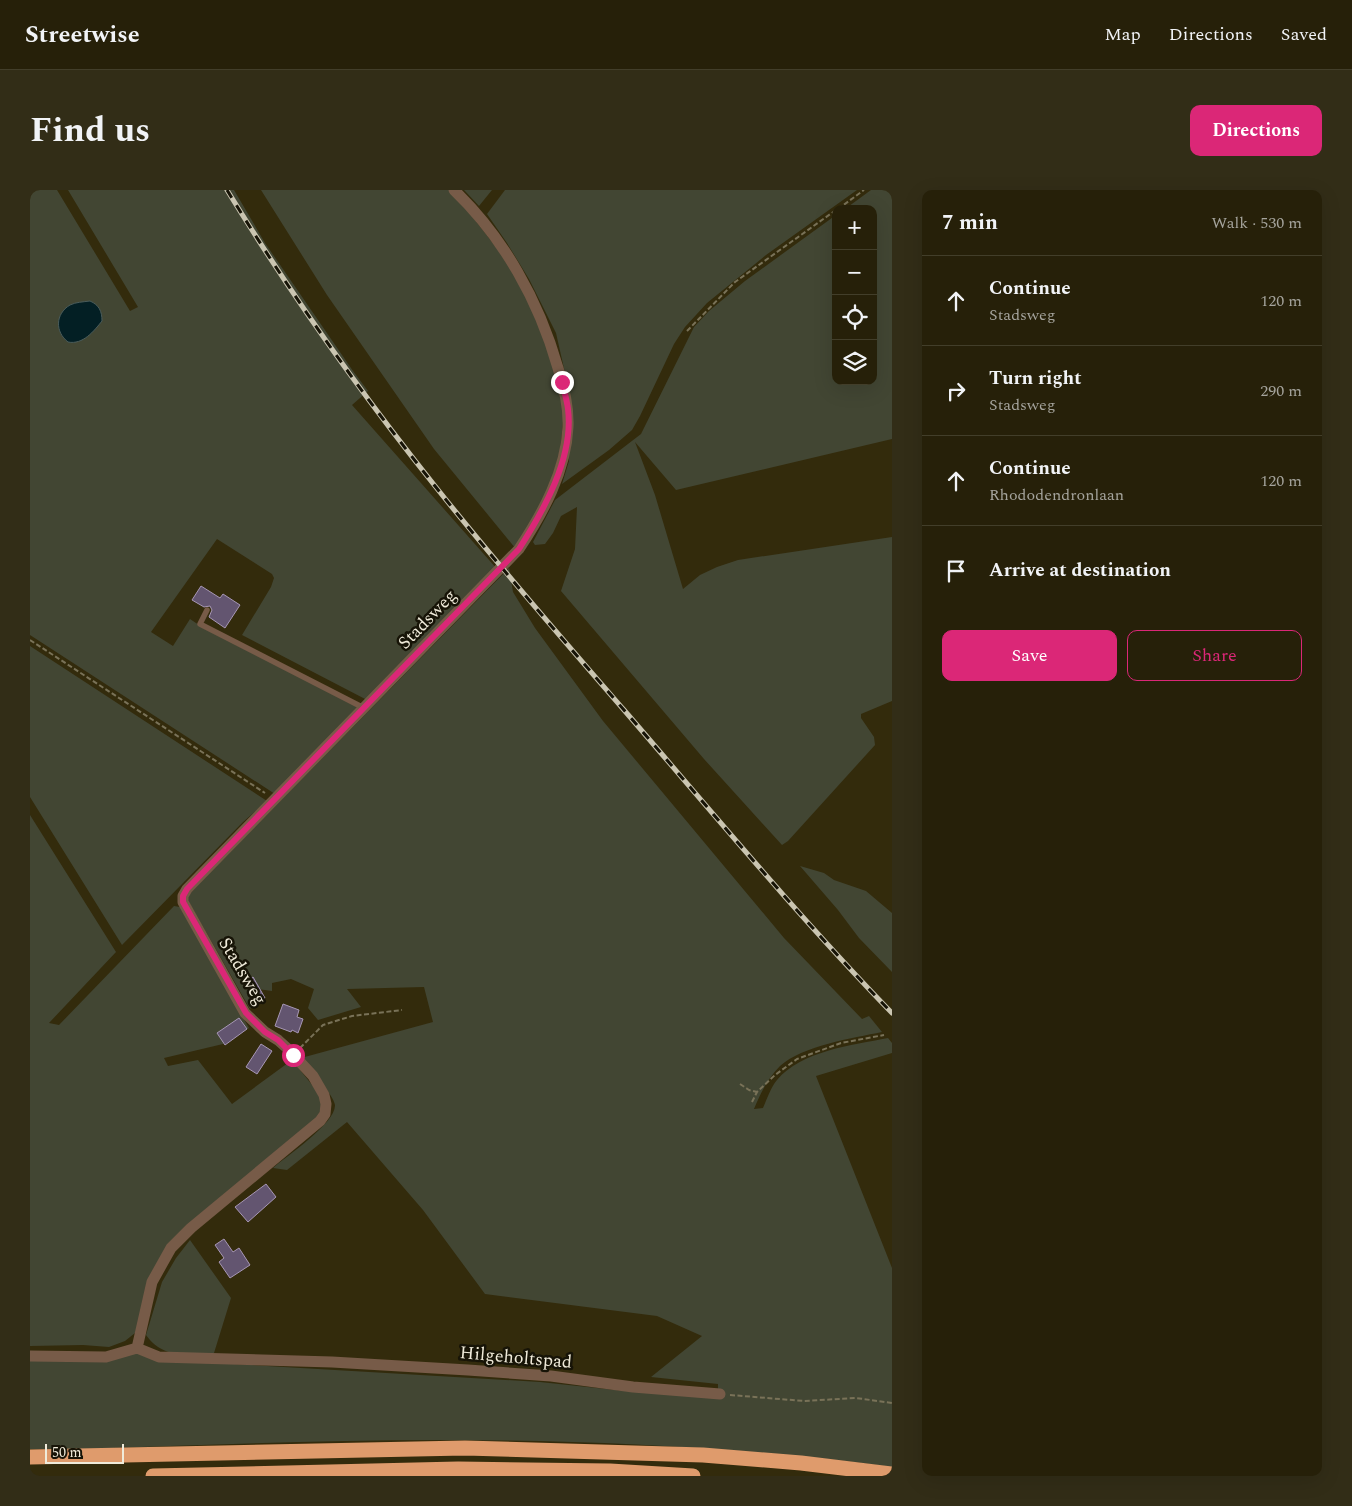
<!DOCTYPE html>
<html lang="en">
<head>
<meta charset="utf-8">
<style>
  :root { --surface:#262009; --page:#322d17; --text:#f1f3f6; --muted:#a4a39c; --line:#423e2a; --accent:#db2777 }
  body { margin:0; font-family:Spectral,serif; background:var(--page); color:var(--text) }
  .controls { position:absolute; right:15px; top:15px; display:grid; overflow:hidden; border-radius:10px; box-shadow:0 5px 20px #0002 }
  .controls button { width:45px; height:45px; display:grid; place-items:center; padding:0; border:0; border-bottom:1px solid var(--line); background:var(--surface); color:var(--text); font:25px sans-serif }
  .scale { position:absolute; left:15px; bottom:12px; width:79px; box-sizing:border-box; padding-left:5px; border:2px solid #f0ebda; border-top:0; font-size:14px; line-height:18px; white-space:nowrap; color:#f0ebda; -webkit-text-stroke:4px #171407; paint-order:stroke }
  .stop { position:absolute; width:15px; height:15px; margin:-11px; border:4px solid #db2777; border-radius:50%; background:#fff }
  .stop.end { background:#db2777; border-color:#fff; box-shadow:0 1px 5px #0008 }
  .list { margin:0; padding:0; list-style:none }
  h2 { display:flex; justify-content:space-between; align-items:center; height:65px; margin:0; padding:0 20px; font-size:21px }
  h2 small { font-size:16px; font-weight:400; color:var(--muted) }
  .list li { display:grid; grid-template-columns:32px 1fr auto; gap:15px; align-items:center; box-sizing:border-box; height:90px; padding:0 20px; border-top:1px solid var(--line) }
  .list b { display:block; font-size:19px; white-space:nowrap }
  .list p { margin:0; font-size:16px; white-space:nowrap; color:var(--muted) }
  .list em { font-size:16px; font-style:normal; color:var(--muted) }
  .actions { display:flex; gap:10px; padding:15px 20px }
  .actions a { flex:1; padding:11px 0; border:1px solid var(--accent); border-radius:10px; text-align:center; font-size:18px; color:var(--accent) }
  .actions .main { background:var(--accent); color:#fff }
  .icon { flex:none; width:28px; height:28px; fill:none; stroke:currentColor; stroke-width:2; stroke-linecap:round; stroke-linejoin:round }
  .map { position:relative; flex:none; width:862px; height:1286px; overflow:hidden; border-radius:10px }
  header { display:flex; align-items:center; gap:30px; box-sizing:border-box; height:70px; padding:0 25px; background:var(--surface); border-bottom:1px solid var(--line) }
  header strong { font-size:24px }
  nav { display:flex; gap:28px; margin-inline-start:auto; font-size:18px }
  .intro { display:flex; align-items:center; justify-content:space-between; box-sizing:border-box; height:120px; padding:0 30px }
  h1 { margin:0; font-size:35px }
  .button { padding:12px 22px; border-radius:10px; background:var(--accent); color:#fff; font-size:18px; font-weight:700 }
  main { display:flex; gap:30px; padding:0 30px }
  aside { flex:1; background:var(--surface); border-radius:10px; box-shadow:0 5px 20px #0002 }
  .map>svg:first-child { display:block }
  .green { fill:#424633 }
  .water { fill:#031f24; stroke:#4a5c5b }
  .building { fill:#635570; stroke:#a797b5 }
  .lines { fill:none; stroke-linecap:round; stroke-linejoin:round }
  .path { stroke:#797258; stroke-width:2; stroke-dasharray:5 2.5; stroke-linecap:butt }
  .service { stroke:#775b48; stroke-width:5.5 }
  .minor { stroke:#775b48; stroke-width:11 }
  .motorway { stroke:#df9b6c; stroke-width:15 }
  .rail-casing { stroke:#cac5b1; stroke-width:5 }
  .rail { stroke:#171407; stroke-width:3; stroke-dasharray:9; stroke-linecap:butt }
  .route { stroke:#db2777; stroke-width:6 }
  .labels { text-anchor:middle; stroke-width:5; stroke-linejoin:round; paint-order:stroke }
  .street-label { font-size:18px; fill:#f0ebda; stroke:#171407 }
</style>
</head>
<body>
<header>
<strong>Streetwise</strong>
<nav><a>Map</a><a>Directions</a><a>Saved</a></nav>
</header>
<div class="intro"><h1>Find us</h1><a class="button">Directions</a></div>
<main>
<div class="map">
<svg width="862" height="1286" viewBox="0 0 862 1286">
  <rect width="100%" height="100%" fill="#332b0c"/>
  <!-- green -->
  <path class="green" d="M0,0h27l73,121 8,-4 -70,-117h166l31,53 88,128 15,20 -16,14 145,164 -130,131 -125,-65 29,-48 3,-9 -2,-4 -55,-35 -66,93 22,14 17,-27 15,10 154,78 -84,87 -245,-159z
    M231,0h191l63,82 37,73 12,67 -4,40 -15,49 -29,48 -82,-100 -107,-154z
    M434,0h28l-13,16z
    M475,0h352l-91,65 -59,48 -22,24 -11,17 -34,72 -8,14 -23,20 -47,34 7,-23 1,-66 -14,-62 -27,-54 -22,-36 -20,-29z
    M841,0h21v249l-216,51 -41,-48 20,53 28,94 17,-14 17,-8 21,-7 154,-23v164l-31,13v4l13,19 1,8 -87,96 -6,4 -78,-86 -143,-168 14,-42 2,-42 -16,9 -8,17 -8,11 -10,1 -2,-3 22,-42 86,-66 53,-107 15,-16 36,-30 91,-66v166h37v-172h-28z
    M479,378l4,24 22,36 68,93 181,217 78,81 7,-3 13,16c-29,6 -80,14 -102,34 -12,12 -20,28 -26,43l9,-1c4,-9 8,-21 14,-28 24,-29 75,-35 111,-42l4,5v10l-76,23 76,192v199c-150,-20 -303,-27 -454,-27 -118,0 -236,5 -354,9h-54v-89l103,-8 49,9 358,21 85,9 93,6v-13l-67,-7 51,-41 -45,-20 -172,-22 -62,-84 -76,-88 -60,48 -14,-2c14,-12 63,-45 62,-63 -1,-10 -27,-38 -34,-47l132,-36 -9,-35 -77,2 14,18 -43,13 -10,-12 6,-19 -23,-10 -19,4v8l-22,-3 7,12 -7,9 -64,-112z
    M0,456l237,155 -24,21 -121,123 -92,-148z
    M0,625l86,137 -67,71 10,2 115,-119 6,1 69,121 -26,16 -59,14 4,8 30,-6 34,44 60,-44 29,36 2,6 -4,14 -149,126 -35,91 -10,8 -16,6 -26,-2 -53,1z
    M770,676l24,7 10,7 32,11 26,22v59l-33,-34 -21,-28z
    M160,1050l41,58 -17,55c-28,0 -50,7 -68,-18l16,-53 14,-24z"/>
  <!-- water -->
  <path class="water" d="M60,111c9,4 12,10 12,20 -8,10 -19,24 -34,21 -13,-10 -13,-28 2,-37 6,-3 13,-3 20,-4z"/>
  <!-- building -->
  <path class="building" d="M171,396l19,12 3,-4 17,11 -15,23 -16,-11 3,-7 -2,-4 -6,1 -12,-7z
    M223,787l12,21 -8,5 -12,-21z
    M253,814l16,6 -2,7 6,2 -5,14 -6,-3 -1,2 -16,-6z
    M209,828l8,11 -22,16 -8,-12z
    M231,854l11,7 -15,23 -11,-7z
    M236,994l10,13 -28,25 -13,-15z
    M194,1049l9,13 6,-4 11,17 -20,13 -11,-16 5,-4 -9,-13z"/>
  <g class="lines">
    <!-- path -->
    <path class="path" d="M808,19l26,-19
      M657,141l48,-49 101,-72
      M0,450l235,153
      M270,858l23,-23 29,-9 50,-6
      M710,894l9,6 8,2
      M722,912l5,-10 18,-17 22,-16 44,-16 43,-8
      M700,1205l74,6 52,-3 36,5"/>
    <!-- service -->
    <path class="service" d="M177,420l-7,14 164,84"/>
    <!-- minor -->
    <path class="minor" d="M107,1158l15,-66 19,-34 20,-20 129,-107 5,-7 1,-10 -2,-9 -11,-19 -25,-27 -10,-9 -13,-8 -20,-19 -62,-111v-6l4,-7 332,-340c24,-36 47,-78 49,-122 1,-20 -4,-40 -10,-59 -19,-67 -54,-130 -104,-178
      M107,1158l22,9 173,5 136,8 83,6 82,11 87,7
      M0,1166l76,1 31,-9"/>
    <!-- motorway -->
    <path class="motorway" d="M0,1267l435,-9 238,7 98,8 91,11
      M123,1286l305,-7 152,2 83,5"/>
    <!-- rail casing -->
    <g class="rail-casing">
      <path id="rail" d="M197,0c63,103 133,202 208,296 61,77 125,150 189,224 88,102 174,206 268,303"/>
    </g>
    <!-- rail -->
    <use href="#rail" class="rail"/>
  </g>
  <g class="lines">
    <!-- route -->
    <path class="route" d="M263,865l-15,-15 -13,-8 -19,-19 -63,-111v-6l4,-7 332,-340c25,-39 55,-92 49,-140 -1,-9 -4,-18 -6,-27"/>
  </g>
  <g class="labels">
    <!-- street labels -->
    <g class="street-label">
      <text transform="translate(397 429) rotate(-46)" y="6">Stadsweg</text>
      <text transform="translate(213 781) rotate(59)" y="6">Stadsweg</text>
      <text transform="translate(486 1167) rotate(5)" y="6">Hilgeholtspad</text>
    </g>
  </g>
</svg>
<div class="controls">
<button>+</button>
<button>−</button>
<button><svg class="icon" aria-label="locate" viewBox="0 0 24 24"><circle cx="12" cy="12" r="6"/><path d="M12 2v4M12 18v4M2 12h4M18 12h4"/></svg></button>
<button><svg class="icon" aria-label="layers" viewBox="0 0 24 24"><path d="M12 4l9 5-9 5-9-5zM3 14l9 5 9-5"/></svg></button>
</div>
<div class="scale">50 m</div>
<div class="stop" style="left:263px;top:865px"></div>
<div class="stop end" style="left:532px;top:192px"></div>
</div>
<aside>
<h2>7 min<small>Walk · 530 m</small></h2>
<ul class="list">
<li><svg class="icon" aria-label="ahead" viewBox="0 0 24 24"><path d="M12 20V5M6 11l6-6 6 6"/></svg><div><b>Continue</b><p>Stadsweg</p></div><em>120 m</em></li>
<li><svg class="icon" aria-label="right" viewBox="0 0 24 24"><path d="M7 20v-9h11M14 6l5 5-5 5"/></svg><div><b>Turn right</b><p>Stadsweg</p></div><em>290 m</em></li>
<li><svg class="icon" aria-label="ahead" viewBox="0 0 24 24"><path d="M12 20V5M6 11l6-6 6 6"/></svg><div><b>Continue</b><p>Rhododendronlaan</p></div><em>120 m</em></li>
<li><svg class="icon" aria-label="arrive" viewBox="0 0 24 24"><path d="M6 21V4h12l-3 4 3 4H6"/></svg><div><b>Arrive at destination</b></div></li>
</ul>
<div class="actions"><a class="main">Save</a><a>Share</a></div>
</aside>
</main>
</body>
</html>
